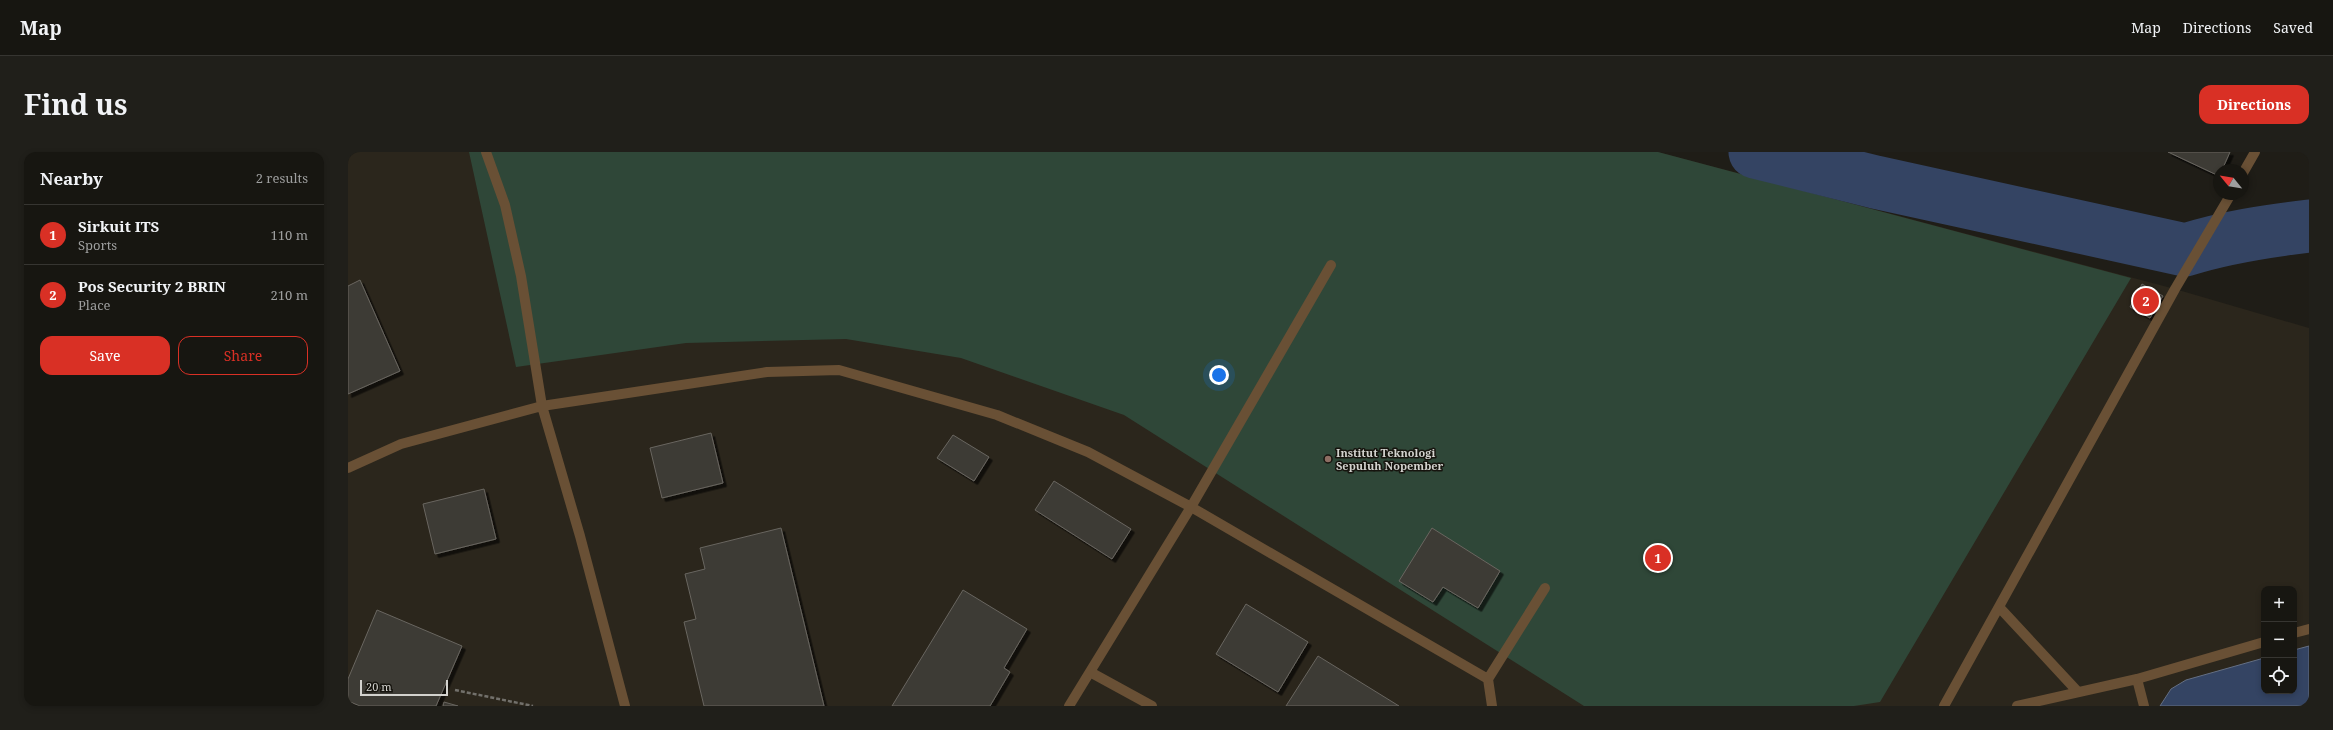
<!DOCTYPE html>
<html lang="en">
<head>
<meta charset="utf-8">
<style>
  :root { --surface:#171611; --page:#201f1a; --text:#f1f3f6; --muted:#9e9f9f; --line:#363531; --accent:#d93025 }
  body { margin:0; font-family:"Noto Serif",serif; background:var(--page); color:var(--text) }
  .controls { position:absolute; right:12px; bottom:12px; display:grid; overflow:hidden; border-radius:8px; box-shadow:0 2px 6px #0003 }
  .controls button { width:36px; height:36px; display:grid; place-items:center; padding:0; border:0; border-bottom:1px solid var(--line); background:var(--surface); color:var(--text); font:20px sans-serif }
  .compass { position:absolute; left:1865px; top:12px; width:36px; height:36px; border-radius:50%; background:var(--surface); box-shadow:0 2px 6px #0003; rotate:300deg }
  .scale { position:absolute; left:12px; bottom:10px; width:88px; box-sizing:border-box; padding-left:4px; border:2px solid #d3d2ce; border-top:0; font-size:11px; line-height:14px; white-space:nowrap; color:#d3d2ce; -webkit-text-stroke:3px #16140e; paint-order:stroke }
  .you { position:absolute; left:871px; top:223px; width:14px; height:14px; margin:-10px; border:3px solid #fff; border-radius:50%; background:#1a73e8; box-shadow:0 0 0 6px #1a73e833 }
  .badge { display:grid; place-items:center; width:26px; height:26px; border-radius:50%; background:var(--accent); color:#fff; font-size:13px; font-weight:700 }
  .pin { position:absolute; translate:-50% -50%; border:2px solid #fff; box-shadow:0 1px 4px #0006 }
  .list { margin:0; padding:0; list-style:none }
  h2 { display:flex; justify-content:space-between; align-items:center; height:52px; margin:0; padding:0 16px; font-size:17px }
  h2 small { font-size:13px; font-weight:400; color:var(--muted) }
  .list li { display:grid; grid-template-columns:26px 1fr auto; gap:12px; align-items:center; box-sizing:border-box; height:60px; padding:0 16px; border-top:1px solid var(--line) }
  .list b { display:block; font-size:15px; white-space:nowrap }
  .list p { margin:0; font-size:13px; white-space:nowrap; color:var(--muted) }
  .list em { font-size:13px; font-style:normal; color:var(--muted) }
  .actions { display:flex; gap:8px; padding:12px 16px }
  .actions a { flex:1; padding:9px 0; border:1px solid var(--accent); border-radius:12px; text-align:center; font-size:14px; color:var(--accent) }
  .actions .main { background:var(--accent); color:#fff }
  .icon { flex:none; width:22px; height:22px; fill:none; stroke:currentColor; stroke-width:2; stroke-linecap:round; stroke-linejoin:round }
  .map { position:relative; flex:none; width:1961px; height:554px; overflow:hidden; border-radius:12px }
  header { display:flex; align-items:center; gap:24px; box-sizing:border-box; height:56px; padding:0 20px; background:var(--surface); border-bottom:1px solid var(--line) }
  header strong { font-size:19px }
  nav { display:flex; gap:22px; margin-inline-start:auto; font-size:14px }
  .intro { display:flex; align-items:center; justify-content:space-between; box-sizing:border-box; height:96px; padding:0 24px }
  h1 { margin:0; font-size:28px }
  .button { padding:10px 18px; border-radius:12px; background:var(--accent); color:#fff; font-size:14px; font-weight:700 }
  main { display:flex; gap:24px; padding:0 24px }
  aside { flex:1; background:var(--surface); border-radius:12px; box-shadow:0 2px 6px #0003 }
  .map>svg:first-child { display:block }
  .built { fill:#2b261c; fill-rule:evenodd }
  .green { fill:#2f4738 }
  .water { fill:#344463; stroke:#646f83 }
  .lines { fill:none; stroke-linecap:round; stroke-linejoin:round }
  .river { stroke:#344463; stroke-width:53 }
  .building { fill:#3d3a34; stroke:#696660; filter:url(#shadow) }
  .path { stroke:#72706b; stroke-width:2.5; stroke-dasharray:4 2; stroke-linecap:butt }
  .service { stroke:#695035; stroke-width:10 }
  .education-dot { fill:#8d6e63; stroke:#16140e; stroke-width:1.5 }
  .labels { text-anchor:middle; stroke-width:3; stroke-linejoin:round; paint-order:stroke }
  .poi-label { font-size:11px; font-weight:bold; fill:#d3d2ce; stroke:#16140e; text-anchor:start }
</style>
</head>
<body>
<header>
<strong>Map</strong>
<nav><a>Map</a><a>Directions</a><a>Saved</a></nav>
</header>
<div class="intro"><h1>Find us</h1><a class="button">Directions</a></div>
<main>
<aside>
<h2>Nearby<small>2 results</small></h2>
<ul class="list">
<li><span class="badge">1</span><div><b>Sirkuit ITS</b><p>Sports</p></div><em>110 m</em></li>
<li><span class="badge">2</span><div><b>Pos Security 2 BRIN</b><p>Place</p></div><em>210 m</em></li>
</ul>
<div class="actions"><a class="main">Save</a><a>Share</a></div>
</aside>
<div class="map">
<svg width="1961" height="554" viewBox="0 0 1961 554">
  <defs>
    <filter id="shadow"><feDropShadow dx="3.5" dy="3.5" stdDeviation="0" flood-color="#0009"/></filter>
  </defs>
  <rect width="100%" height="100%" fill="#1f1d17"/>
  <!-- built -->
  <path class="built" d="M0,0h1310l517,137 134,39v378h-1961zM1916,437h30v102h-30z"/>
  <!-- green -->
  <path class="green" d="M121,0h1189l473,126 -251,424 -26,4h-270l-460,-291 -163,-57 -115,-19 -160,4 -170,24z"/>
  <!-- water -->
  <path class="water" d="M1961,494v60h-149l11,-17 15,-9 78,-22v33h30v-41z"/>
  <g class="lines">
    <!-- river -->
    <path class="river" d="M1407,0l120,30 310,68c41,-13 82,-19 124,-24"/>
  </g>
  <!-- building -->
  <path class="building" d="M1820,0h62l-8,18h-3v6z
    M12,128l40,91 -52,23v-108z
    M1794,132l21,12 -13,22 -20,-11z
    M363,281l12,50 -61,15 -12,-50z
    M605,283l36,22 -15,24 -37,-23z
    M706,329l77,48 -19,30 -77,-49z
    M136,337l12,50 -61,15 -12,-50z
    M433,376l43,178h-120l-20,-84 12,-3 -11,-45 20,-5 -5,-21z
    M1084,376l68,43 -22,37 -35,-21 -10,15 -34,-21z
    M615,438l64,39 -23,39 6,4 -20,34h-98z
    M898,452l62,38 -30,50 -62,-38z
    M29,458l85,36 -26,60h-76l-12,-5v-22z
    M970,504l81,50h-113z
    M96,550l14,4h-15z"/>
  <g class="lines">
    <!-- path -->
    <path class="path" d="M107,538l78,16"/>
    <!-- service -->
    <path class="service" d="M138,0l19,53 16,71 21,130 38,130 45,170
      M1895,21l12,-21
      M0,316l53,-24 141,-38 225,-34 72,-2 158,45 91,37 103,55 297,172 4,27
      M1651,455l79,85
      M1946,481l15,-4
      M742,520l62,34
      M1140,527l57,-91
      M1789,527l7,27
      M721,554l122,-199 140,-242
      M1596,554l231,-417 56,-95
      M1669,554l120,-27 127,-37"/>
  </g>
  <!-- markers -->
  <circle class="education-dot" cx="980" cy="307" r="4"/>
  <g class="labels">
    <!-- poi labels -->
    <g class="poi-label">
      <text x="988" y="305">Institut Teknologi<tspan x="988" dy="13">Sepuluh Nopember</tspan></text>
    </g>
  </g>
</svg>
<div class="controls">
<button>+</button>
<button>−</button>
<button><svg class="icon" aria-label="locate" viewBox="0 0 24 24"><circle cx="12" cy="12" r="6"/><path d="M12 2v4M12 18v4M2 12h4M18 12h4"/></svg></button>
</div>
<svg class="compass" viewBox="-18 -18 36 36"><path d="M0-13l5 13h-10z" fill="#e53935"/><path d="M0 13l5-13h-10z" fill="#9e9f9f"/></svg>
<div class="scale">20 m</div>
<div class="you"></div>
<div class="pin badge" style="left:1310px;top:406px">1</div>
<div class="pin badge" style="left:1798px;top:149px">2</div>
</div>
</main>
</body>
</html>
